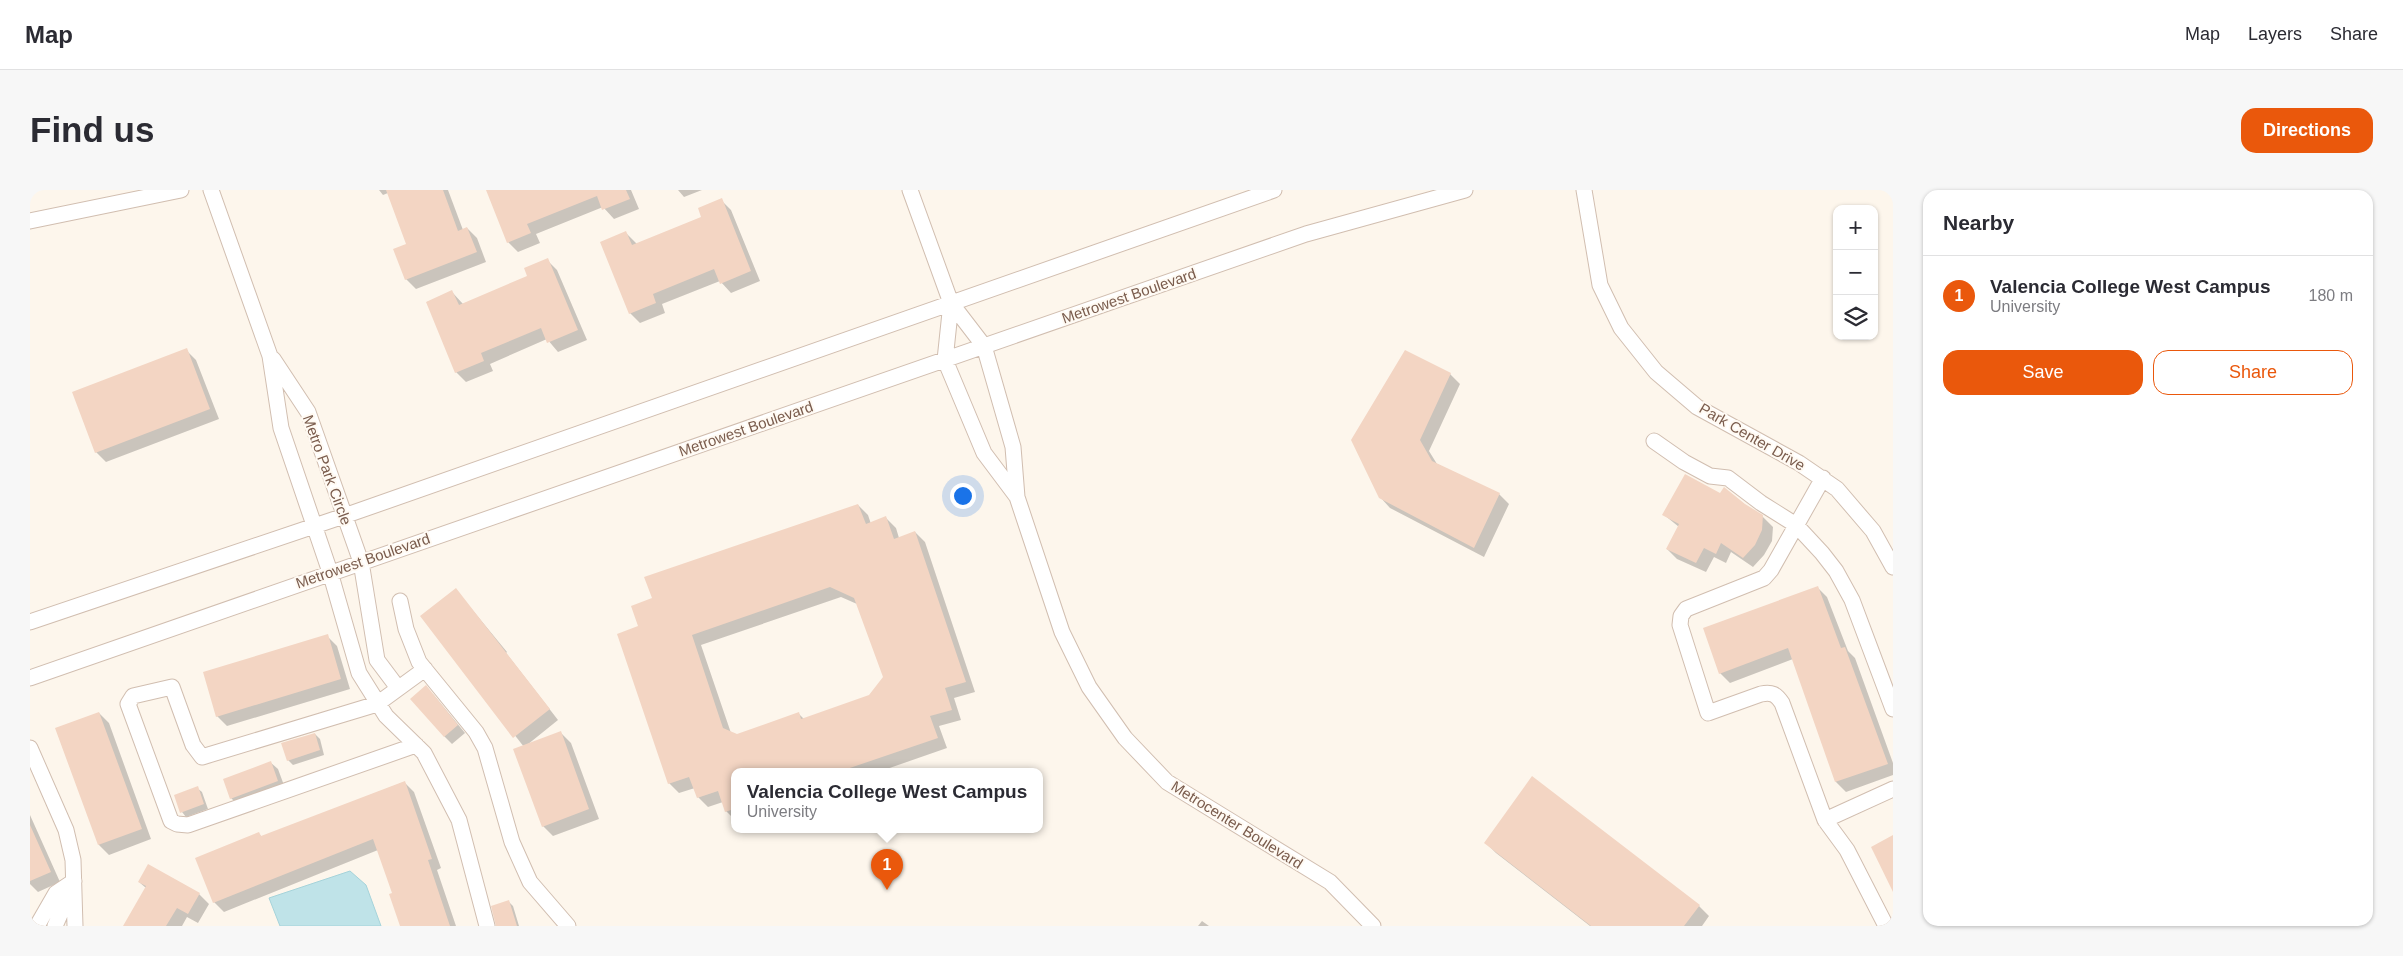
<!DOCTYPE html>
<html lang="en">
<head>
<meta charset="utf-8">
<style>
  :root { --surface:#fff; --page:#f7f7f7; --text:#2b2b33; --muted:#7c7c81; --line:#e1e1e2; --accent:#ea580c }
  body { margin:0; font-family:Arial,sans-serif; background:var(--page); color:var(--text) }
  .controls { position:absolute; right:15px; top:15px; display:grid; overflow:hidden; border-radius:10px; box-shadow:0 1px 4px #0004 }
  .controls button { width:45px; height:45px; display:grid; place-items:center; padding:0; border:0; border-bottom:1px solid var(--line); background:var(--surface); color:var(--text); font:25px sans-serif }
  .you { position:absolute; left:932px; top:305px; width:18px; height:18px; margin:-12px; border:4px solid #fff; border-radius:50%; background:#1a73e8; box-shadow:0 0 0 8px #1a73e833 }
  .badge { display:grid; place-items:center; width:32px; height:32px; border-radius:50%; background:var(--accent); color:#fff; font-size:16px; font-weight:700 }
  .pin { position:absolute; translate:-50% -41px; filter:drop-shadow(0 1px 2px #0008) }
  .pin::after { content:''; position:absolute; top:26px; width:18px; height:15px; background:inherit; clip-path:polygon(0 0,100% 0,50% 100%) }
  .popup { position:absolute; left:701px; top:578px; width:312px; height:65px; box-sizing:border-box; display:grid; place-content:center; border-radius:10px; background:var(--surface); filter:drop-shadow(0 1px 4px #0005); font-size:16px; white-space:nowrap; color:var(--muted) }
  .popup b { font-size:19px; color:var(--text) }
  .popup::after { content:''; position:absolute; left:50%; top:100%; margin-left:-10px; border:10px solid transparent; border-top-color:var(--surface) }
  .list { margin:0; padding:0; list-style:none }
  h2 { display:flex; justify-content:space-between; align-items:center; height:65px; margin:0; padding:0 20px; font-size:21px }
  h2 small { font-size:16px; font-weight:400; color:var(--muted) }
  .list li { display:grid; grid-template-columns:32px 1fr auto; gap:15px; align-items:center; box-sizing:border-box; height:80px; padding:0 20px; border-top:1px solid var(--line) }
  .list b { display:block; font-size:19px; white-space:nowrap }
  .list p { margin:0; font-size:16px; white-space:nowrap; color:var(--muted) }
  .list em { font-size:16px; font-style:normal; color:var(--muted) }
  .actions { display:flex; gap:10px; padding:15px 20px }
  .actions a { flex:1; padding:11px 0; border:1px solid var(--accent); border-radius:15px; text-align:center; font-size:18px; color:var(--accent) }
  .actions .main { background:var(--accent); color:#fff }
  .icon { flex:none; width:28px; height:28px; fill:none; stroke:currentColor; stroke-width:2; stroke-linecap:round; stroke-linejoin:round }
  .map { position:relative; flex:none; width:1863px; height:736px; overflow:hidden; border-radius:15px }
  header { display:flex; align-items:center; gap:30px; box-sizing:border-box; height:70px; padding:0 25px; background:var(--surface); border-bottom:1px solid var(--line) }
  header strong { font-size:24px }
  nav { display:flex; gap:28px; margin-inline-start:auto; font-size:18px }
  .intro { display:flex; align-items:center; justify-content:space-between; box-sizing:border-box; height:120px; padding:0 30px }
  h1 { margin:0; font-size:35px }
  .button { padding:12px 22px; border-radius:15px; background:var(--accent); color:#fff; font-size:18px; font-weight:700 }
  main { display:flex; gap:30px; padding:0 30px }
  aside { flex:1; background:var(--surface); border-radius:15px; box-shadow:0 1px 4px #0004 }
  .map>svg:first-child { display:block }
  .water { fill:#bfe3e8; stroke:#a5d3da }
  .shadow { fill:#0003; fill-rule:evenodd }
  .building { fill:#f3d5c3; fill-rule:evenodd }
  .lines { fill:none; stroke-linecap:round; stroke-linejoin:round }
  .minor-casing { stroke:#d1beb0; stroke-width:17 }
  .minor { stroke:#fff; stroke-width:15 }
  .labels { text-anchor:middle; stroke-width:4; stroke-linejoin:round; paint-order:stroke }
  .street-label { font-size:15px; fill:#7a5c4d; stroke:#fffaf3 }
</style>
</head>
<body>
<header>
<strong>Map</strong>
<nav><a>Map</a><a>Layers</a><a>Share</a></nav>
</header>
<div class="intro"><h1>Find us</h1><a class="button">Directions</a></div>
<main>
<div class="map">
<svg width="1863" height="736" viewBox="0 0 1863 736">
  <rect width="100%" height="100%" fill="#fdf6ec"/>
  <!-- water -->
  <path class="water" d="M320,681l16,14 15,41h-101l-11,-28z"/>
  <!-- shadow -->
  <path class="shadow" d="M349,0h69l15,40 4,-2 10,10 9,24 -70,27 -10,-10 2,-34 -20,-52 -5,2z
    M457,0h144l8,19 -25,10 -11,-12 -67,27 4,9 -22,9 -10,-10z
    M648,0h24l-18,7z
    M691,10l10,10 29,71 -29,12 -11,-12 -58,23 3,9 -25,10 -10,-10 -4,-80 11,11 66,-27z
    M517,70l10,10 30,70 -29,12 -11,-13 -57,25 3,7 -27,11 -10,-10 -29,-70 25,-10 11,12 66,-27z
    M156,160l10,10 23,59 -113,43 -10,-10z
    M1420,184l10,10 -31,67 8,13 62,30 10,10 -25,53 -94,-49 -10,-11z
    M1690,305l24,10 18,11 11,11 -1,14 -8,14 -11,12 -22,-15 -5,11 -12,-6 -8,15 -29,-13 -10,-10 12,-22 -16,-13z
    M828,315l10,10 3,9 15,-6 10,10 3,10 16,-6 10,10 50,150 -21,6 7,22 -22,6 8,22 -66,23h-147v48l-8,-8 -3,-9 -15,5 -10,-10 -3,-9 -16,5 -10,-10 -29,-156 14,-28zM811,407l16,7 28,74 -15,18 -66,23 -5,-5 -62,22 -6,-3 -30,-88z
    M1787,397l10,10 21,54 7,7 38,105v12l-47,17 -10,-10 -43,-123 -63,24 -10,-10z
    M426,400l51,62 -1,1 52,67 -31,25 34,-12 10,10 28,76 -46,17 -10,-10 -19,-79 -102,-130z
    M297,446l10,10 13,43 -123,37 -10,-10z
    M403,504l32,39 -13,11 -8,-8z
    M69,523l10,10 42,116 -42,16 -10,-10 -43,-116z
    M285,544l5,5 4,16 -31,10 -5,-5z
    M240,572l8,7 7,19 -46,18 -8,-8z
    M1502,588l167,128 10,10 -7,10h-112l-94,-73 -10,-10z
    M374,592l10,10 27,76 -4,2 19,56h-55l-8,-33 -15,-43 -154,62 -10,-10 45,-68 3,3z
    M167,598l5,4 6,17 -22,8 -4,-5z
    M0,625l30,67 -22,10 -8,-8z
    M109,692l60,12 10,10 -11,19 -11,-6 -5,9h-57l21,-38z
    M478,711l5,5 6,20h-22z
    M1172,731l7,5h-11z"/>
  <!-- building -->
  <path class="building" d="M356,0h57l15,41 9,-4 10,25 -72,28 -12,-31 13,-5z
    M456,0h140l4,9 -28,11 -5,-14 -70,28 4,9 -24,10z
    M692,8l29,73 -31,13 -6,-15 -61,25 3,9 -27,11 -29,-72 26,-11 6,14 69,-28 -3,-9z
    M518,68l30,72 -31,13 -6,-15 -60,25 3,8 -29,12 -29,-71 26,-12 7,15 68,-29 -3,-8z
    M157,158l23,61 -115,44 -23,-61z
    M1375,160l46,23 -31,67 12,21 68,32 -26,55 -95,-50 -28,-58z
    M1655,284l35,19 4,-6 21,17 18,11 -1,15 -7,15 -12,13 -22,-15 -5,11 -12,-6 -8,15 -30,-14 13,-25 -17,-9z
    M828,314l8,20 20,-8 8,23 21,-8 51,151 -21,6 7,22 -22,6 8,22 -97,33h-107v38l-9,3 -7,-21 -21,7 -8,-21 -21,7 -51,-150 21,-8 -7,-20 21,-8 -8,-21zM800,397l24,11 29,79 -14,18 -68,24 -2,-7 -62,22 -14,-6 -31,-93z
    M1788,396l23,62 4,-1 43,117 -53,18 -47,-134 -69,26 -16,-46z
    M426,398l94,121 -37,29 -93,-122z
    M298,444l13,45 -125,38 -13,-45z
    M396,495l32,40 -14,12 -34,-38z
    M69,522l43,117 -44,16 -43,-117z
    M531,541l28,78 -47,18 -29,-78z
    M285,543l5,17 -33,11 -6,-18z
    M241,571l7,20 -48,18 -7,-20z
    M1502,586l168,129 -16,21h-93l-107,-83z
    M375,591l27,78 -4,1 22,66h-50l-11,-32 3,-1 -19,-54 -160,64 -18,-45 64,-26 2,4z
    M168,596l6,18 -24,9 -6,-18z
    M0,635l21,47 -21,9z
    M1863,645v57l-22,-45z
    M118,674l52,29 -12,21 -11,-6 -11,18h-43l23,-40 -8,-4z
    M479,710l8,26h-21l-5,-20z"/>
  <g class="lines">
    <!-- minor casing -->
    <g class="minor-casing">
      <path id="minor" d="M181,0l59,166 11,72 49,144 29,101 27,43 38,37 35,67 28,106
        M880,0l41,113 33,43 29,101 4,50 45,135 27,55 36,51 42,44 163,100 43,44
        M1554,0l16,95 21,43 35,44 41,35 102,56 38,26 36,42 20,36
        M0,31l151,-31
        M921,113l-6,57 39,93 33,44
        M243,169l35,53 53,150 16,98 21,28
        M1624,251l30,21 26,14 18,2 33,25 35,22 26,28 14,18 16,29 41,109
        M1793,288l-52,92 -7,8 -78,31 -5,7 -1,9 28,88 53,-19c11,-2 15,0 21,9l43,117 68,-31
        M370,411l6,28 13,33 57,70 9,16 27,94 18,40 38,44
        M0,432l314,-106 930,-326
        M0,488l1276,-444 159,-44
        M386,555l-228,80 -11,-1 -6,-3 -43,-117 5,-8 39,-9 21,58 9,12 175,-53 48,-35
        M0,558l36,82 7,30 2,66
        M1795,630l22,30 39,76
        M7,736l19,-33 18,-12
        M25,736l18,-41"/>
    </g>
    <!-- minor -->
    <use href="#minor" class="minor"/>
  </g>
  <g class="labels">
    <!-- street labels -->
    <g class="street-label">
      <text transform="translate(1099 106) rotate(-19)" y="5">Metrowest Boulevard</text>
      <text transform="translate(716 239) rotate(-19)" y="5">Metrowest Boulevard</text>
      <text transform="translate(1722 247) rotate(30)" y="5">Park Center Drive</text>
      <text transform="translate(297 280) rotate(70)" y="5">Metro Park Circle</text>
      <text transform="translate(333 371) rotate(-19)" y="5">Metrowest Boulevard</text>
      <text transform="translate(1207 635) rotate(32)" y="5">Metrocenter Boulevard</text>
    </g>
  </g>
</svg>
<div class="controls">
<button>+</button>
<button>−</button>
<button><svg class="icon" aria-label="layers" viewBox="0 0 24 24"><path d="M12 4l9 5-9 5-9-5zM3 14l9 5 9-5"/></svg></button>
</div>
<div class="you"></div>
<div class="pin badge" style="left:857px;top:700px">1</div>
<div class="popup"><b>Valencia College West Campus</b>University</div>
</div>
<aside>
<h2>Nearby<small></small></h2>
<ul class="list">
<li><span class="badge">1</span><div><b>Valencia College West Campus</b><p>University</p></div><em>180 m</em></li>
</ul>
<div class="actions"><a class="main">Save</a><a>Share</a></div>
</aside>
</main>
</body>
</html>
